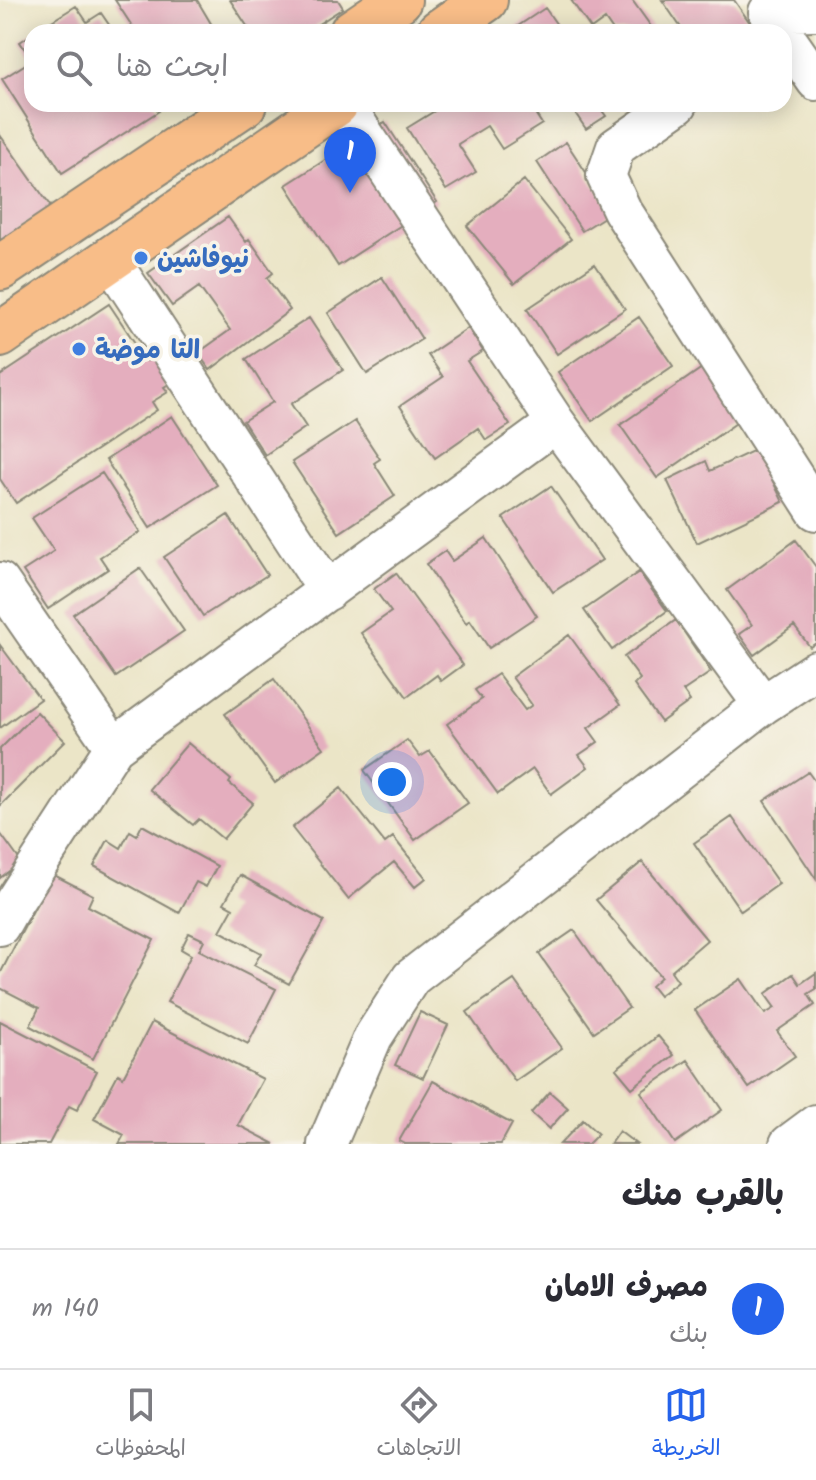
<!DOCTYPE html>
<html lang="ar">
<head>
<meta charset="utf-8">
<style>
  :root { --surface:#fff; --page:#f2f2f3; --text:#2b2b33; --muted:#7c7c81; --line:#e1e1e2; --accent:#2563eb }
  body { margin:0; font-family:Kalam,"Playpen Sans Arabic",sans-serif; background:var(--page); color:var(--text); direction:rtl }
  .you { position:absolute; left:392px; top:782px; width:28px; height:28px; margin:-20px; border:6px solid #fff; border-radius:50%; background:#1a73e8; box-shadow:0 0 0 12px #1a73e833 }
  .badge { display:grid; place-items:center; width:52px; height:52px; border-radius:50%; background:var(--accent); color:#fff; font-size:26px; font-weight:700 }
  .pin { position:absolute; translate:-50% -66px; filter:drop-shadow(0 2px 4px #0008) }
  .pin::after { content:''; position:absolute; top:42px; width:28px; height:24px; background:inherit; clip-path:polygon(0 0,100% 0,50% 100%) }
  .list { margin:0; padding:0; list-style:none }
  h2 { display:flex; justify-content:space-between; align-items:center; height:104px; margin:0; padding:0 32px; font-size:34px }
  h2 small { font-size:26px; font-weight:400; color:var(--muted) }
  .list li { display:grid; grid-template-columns:52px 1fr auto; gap:24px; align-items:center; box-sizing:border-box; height:120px; padding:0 32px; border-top:2px solid var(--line) }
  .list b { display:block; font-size:30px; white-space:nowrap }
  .list p { margin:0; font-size:26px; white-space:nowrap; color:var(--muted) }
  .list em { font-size:26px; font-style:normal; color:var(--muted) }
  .icon { flex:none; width:44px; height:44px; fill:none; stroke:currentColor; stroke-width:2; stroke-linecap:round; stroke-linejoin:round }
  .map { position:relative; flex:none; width:816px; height:1144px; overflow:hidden; direction:ltr }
  .search { position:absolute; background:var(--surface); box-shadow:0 4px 20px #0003; left:24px; right:24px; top:24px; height:88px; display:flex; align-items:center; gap:20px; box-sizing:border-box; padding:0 28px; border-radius:24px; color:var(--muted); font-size:30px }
  .sheet { height:224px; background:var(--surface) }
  nav { display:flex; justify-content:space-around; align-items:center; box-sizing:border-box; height:112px; border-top:2px solid var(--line); background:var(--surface); font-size:22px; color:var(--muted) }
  nav a { display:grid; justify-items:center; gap:4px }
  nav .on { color:var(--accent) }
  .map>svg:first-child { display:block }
  .building { fill:#e4aebe }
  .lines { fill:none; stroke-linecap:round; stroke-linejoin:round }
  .minor-casing { stroke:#8b8879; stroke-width:42 }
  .major-casing { stroke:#8b8879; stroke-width:48 }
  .minor { stroke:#fff; stroke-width:38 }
  .major { stroke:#f8bd88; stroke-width:44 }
  .shop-dot { fill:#3f7fe0; stroke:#f7f3e8; stroke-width:3 }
  .labels { text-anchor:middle; stroke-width:7; stroke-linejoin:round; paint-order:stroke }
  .shop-label { font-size:26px; font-weight:bold; fill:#366cbe; stroke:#f7f3e8; text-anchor:start }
</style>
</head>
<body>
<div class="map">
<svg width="816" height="1144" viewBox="0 0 816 1144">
  <rect width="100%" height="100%" fill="#f7f3e8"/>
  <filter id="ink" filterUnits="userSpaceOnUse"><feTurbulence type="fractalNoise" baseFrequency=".0125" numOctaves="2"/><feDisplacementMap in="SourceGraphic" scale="16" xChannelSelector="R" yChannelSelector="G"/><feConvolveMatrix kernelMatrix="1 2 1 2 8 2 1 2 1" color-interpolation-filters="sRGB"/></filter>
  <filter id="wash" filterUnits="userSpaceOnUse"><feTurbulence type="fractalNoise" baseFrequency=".006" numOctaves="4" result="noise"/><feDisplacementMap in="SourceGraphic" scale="32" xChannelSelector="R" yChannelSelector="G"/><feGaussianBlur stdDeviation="1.8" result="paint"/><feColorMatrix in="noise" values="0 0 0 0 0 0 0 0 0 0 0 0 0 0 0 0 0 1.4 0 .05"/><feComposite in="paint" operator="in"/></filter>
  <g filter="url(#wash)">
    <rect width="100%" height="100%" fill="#ebe5c7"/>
    <g id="blocks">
      <!-- building -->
      <path class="building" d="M115,0h82l19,32h-80z
        M230,0h108l5,8 -37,24h-55z
        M571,0h61l23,32h-41l-9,-13 -14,10z
        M662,0h72l16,23 -13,9h-53z
        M76,6l11,16 14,-9 13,19h-80z
        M545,8l17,24h-53z
        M32,34v70h122l5,7 -97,62 -60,-94 30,-19 -12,-18z
        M446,104h83l13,20 -40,25 -15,-23 -29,18 18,28 -30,18 -39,-62z
        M569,104h28l9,12 -20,13z
        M385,122l52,80 -99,64 -52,-81z
        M0,135l51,72 -51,35z
        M566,142l46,70 -30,19 -45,-69z
        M524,180l47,59 -57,45 -47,-58z
        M228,217l18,25 3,-3 24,34 -6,5 23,32 -80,60 -12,-17 32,-23 -31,-43 -27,19 -24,-33z
        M595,264l30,45 -68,45 -30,-45z
        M382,277l40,62 -55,35 -39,-61z
        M109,304l38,57 8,-4 17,25 -8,5 4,5 -16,10 5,8 -141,93 -16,-24v-103z
        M639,317l34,49 -81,55 -34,-49z
        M309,318l34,52 -52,34 15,23 -41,28 -22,-34 30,-19 -27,-43z
        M468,328l15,23 -16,10 43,64 -24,15 -8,-12 -43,30 -35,-52 43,-29 -15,-22z
        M715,359l37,53 -95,66 -37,-53z
        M172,416l45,69 -67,43 -44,-68z
        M355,421l25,38 -6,4 21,33 -56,37 -47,-71z
        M757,449l26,53 -86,41 -30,-63 39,-19 4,10z
        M102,473l38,59 -40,25 8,12 -60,40 -25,-38 31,-20 -22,-33z
        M551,486l51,74 -49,32 -50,-74z
        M228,515l39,60 -64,41 -39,-59z
        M486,538l51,78 -48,32 -19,-28 -4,3 -40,-59 19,-13 7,10z
        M796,540l20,27v76l-6,4 -16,-21 -40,29 -15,-21 13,-9 -25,-35z
        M140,568l44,63 -68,46 -43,-63z
        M639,572l28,39 -55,39 -28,-40z
        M396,573l67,92 -22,16 -4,-6 -30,22 -46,-64 30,-21 -17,-23z
        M676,620l35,52 -28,19 7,10 -29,21 -27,-37 6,-6 -16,-22z
        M569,635l51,70 -32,23 10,14 -19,13 9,12 -37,27 -18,-25 -35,25 -51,-70 35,-25 -7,-9 23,-16 27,36 7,-5 -20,-28z
        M0,645l40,54 -40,29z
        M274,679l50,69 -49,35 -50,-69z
        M37,712l28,29 -65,65v-57z
        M407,740l13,17 10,-6 38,52 -53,37 -51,-70z
        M188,743l43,37 -2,3 24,20 -30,36 -24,-20 -6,6 -44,-36z
        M808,772l8,11v96l-52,-78z
        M341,788l44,55 8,-6 33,41 -11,9 -21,-25 -46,37 -56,-71z
        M732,817l47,67 -38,27 -47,-68z
        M142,825l75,41 -11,21 -10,-5 -17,31 -85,-47 14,-26 13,8 9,-17 7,4z
        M0,833l21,29 -21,16z
        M642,862l65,78 -36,31 7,10 -19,15 -8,-10 10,-9 -65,-77z
        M52,874l41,21 -5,11 66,34 -61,119 -63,-33 9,-18 -39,-20v-14z
        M240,875l84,46 -35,63 -35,-19 7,-12 -41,-22 13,-23 -9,-5z
        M574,930l55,78 -35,24 -55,-78z
        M189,933l15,7 -5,10 77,39 -28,55 -81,-42 24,-47 -10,-6z
        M816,973v16l-8,5 7,11 -38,26 18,25 -46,32 -54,-78 46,-31 24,35 10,-6 -10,-14 28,-20 7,10z
        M514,980l48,68 -47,33 -48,-69z
        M420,1012l28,13 -25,53 -28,-13z
        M0,1021l97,50 -20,39 -8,-4 -20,38h-49z
        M152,1022l111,57 -25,46 37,19h-156l5,-9 -30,-16 24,-45 5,3z
        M658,1036l16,19 -42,33 -16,-19z
        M688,1060l34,50 -47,33 -34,-51z
        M433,1081l79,43 -11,20h-96l-6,-3z
        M550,1092l18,16 -19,21 -18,-16z
        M583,1120l15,14 -10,10h-28z
        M619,1131l17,13h-26z"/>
    </g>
  </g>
  <g filter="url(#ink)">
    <use href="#blocks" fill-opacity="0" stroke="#8b8879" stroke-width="2"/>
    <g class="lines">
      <!-- minor casing -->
      <g class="minor-casing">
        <path id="minor" d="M768,12l48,-1
          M784,35l32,46
          M344,104l212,319 207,282
          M678,104l-62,43 -10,29 16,34 194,301
          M110,259l218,332
          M0,582l114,165
          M0,926l12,-21 102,-158 442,-324
          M327,1144l46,-107 38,-59 352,-273 53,-35
          M789,1144l27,-20"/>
      </g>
      <!-- major casing -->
      <g class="major-casing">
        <path id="major" d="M352,32l47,-32
          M439,32l46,-32
          M0,268l244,-164
          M0,335l336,-231"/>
      </g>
      <!-- minor -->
      <use href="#minor" class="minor"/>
      <!-- major -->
      <use href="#major" class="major"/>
    </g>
  </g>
  <!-- markers -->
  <g class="shop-dot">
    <circle cx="141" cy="258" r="8"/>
    <circle cx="79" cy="349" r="8"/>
  </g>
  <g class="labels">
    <!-- shop labels -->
    <g class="shop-label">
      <text x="157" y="267">نيوفاشين</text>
      <text x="95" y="358">التا موضة</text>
    </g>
  </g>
</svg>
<div class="you"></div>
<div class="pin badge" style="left:350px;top:193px">1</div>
<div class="search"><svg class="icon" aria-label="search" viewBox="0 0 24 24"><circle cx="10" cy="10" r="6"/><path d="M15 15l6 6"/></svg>ابحث هنا</div>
</div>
<section class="sheet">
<h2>بالقرب منك<small></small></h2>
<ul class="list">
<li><span class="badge">1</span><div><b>مصرف الامان</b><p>بنك</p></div><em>140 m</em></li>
</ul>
</section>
<nav>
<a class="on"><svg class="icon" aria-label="map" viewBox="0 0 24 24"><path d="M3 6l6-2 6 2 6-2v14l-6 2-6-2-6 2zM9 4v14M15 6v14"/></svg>الخريطة</a>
<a><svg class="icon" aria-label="directions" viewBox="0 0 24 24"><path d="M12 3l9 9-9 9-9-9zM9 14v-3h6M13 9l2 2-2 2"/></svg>الاتجاهات</a>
<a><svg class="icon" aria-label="saved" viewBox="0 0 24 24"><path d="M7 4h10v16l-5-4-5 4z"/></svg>المحفوظات</a>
</nav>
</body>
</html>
